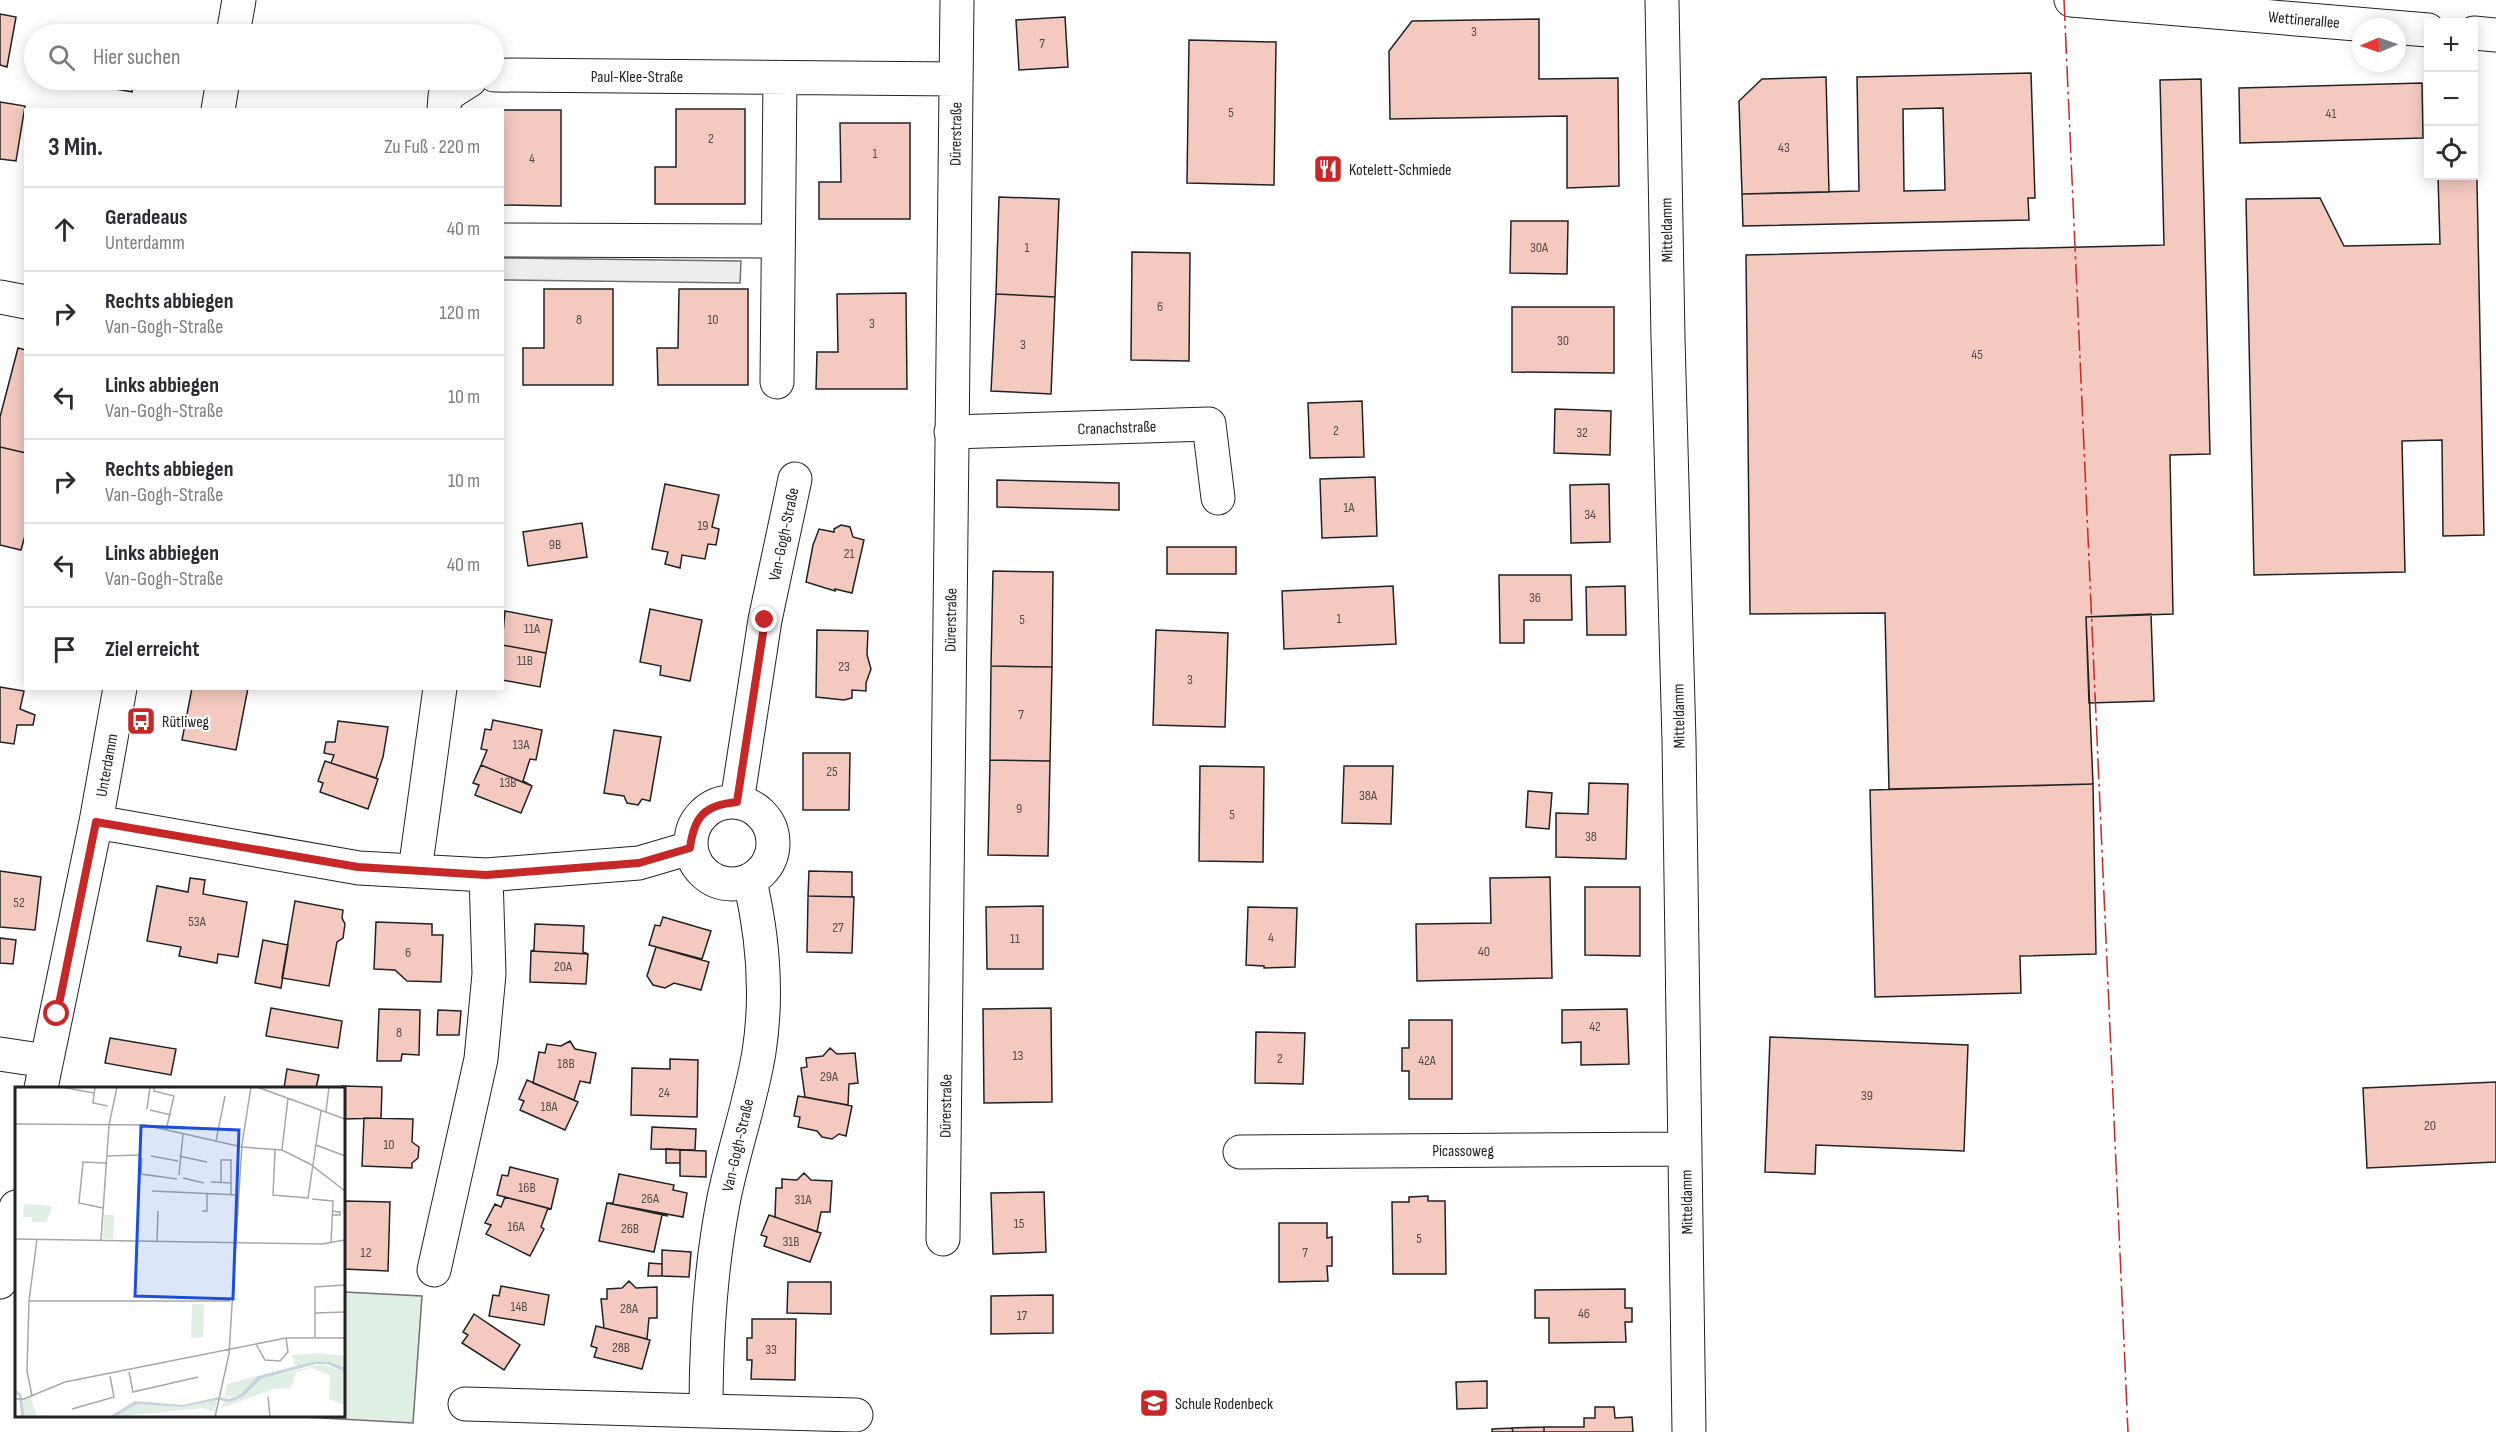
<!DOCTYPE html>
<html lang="de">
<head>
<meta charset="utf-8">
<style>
  :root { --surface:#fff; --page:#f2f2f3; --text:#2b2b33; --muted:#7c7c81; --line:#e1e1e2 }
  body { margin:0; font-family:"Sofia Sans Condensed",sans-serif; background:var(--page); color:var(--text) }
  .controls { position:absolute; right:18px; top:18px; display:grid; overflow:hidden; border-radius:0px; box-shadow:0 3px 15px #0003 }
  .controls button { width:54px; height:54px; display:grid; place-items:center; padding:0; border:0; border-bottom:2px solid var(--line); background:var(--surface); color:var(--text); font:30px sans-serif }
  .compass { position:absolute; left:2352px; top:18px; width:54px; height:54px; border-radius:50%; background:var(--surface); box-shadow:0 3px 15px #0003; rotate:268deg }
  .stop { position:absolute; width:18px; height:18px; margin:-14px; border:4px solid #c62828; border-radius:50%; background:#fff }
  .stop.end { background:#c62828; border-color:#fff; box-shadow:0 2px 6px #0008 }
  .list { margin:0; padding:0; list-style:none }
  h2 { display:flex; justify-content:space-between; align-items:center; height:78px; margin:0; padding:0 24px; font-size:26px }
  h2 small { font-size:20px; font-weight:400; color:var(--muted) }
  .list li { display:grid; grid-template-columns:39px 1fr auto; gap:18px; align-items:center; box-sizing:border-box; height:84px; padding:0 24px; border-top:2px solid var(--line) }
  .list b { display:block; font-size:22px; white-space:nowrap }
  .list p { margin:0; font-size:20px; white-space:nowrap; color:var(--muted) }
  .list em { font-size:20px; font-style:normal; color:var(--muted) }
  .icon { flex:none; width:33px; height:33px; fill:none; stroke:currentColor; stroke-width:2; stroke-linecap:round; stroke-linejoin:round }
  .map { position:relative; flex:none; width:2496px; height:1432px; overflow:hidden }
  .search { position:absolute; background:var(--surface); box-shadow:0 3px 15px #0003; left:24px; top:24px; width:480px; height:66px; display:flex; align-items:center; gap:15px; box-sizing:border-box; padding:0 21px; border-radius:33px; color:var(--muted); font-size:22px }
  .panel { position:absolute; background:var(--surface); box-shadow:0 3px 15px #0003; left:24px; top:108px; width:480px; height:582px; border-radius:0px }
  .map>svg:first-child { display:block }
  .green { fill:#e0efe3; stroke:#6f6f6f; stroke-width:1.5 }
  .parking { fill:#ededed; stroke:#6f6f6f; stroke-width:1.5 }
  .building { fill:#f3c9c0; stroke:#222; stroke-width:1.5; fill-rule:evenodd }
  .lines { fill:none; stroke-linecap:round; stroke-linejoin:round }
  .minor-casing { stroke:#222; stroke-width:35 }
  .minor { stroke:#fff; stroke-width:33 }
  .power { stroke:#c62828; stroke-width:1.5; stroke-dasharray:21 4.5 3 4.5; stroke-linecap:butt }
  .route { stroke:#c62828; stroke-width:8 }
  .labels { text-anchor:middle; stroke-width:4.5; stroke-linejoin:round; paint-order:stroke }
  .number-label { font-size:14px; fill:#564c4a }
  .street-label { font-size:16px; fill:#222; stroke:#fff }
  .poi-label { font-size:16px; fill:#222; stroke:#fff; text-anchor:start }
  .inset-river { fill:none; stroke:#c7d3dd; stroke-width:3 }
  .inset-road { fill:none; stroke:#a7a7a7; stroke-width:1.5 }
  .view { fill:#1d4ed8; fill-opacity:0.15; stroke:#1d4ed8; stroke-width:3 }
  .inset-edge { fill:none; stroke:#222; stroke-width:3 }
</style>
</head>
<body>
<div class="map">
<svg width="2496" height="1432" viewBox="0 0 2496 1432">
  <rect width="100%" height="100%" fill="#fff"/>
  <!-- green -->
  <path class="green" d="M344,1292l78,4 -9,127 -128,-7h59z"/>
  <!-- parking -->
  <path class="parking" d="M503,258l238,3 -1,22 -237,-3z"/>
  <!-- building -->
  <path class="building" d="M0,14l16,3 -9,50 -7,-2z
    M1065,17l3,50 -49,3 -3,-50z
    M1539,19v60l79,-1 1,108 -52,2v-72l-177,3 -1,-68 23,-30z
    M85,25l50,9h-52z
    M1189,40l87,2 -2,143 -87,-2z
    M2031,73l4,125h-7l1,22 -286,6 -1,-32 117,-3 -2,-114zM1943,108l2,82 -41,1 -1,-82z
    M1826,77l3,115 -87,2 -3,-93 23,-22z
    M2201,79l9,375 -40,1 3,159 -87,3 7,167 -204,5 -4,-176 -135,1 -4,-359 418,-10 -4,-165z
    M75,80h59l-2,12 -57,-10z
    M2422,83l1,55 -183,5 -1,-55z
    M0,102l25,4 -9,55 -16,-2z
    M676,109h69v95h-90v-37h21z
    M502,110h59v96l-59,-1z
    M840,123h70v96h-91v-37h22z
    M2474,132h2l8,403 -41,1 -1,-96 -40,1 3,131 -151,3 -8,-376 74,-1 24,48 96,-2 -2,-68h36z
    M999,197l60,2 -4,98 -59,-3z
    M1511,221h57l-1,53 -57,-1z
    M1132,252l58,1 -1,108 -58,-1z
    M544,289h69v96h-90v-37h21z
    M679,289h69v96h-90l-1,-37h21z
    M906,293l1,96h-91l1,-37h21l-1,-58z
    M996,294l59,3 -4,97 -60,-3z
    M1512,307h102v66l-102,-1z
    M18,348l8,2v103l-26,-6v-30z
    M1362,401l2,56 -54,1 -2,-55z
    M1555,409l56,2 -1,44 -56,-2z
    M0,447l26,6v79l-5,18 -21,-5z
    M1375,477l2,59 -55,2 -2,-59z
    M997,480l122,3v27l-122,-3z
    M665,484l54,11 -7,32 7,2 -3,16 -8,-1 -3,15 -23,-4 -2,13 -15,-4 3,-12 -16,-3z
    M1609,484l1,58 -39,1 -1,-58z
    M582,523l5,34 -59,9 -5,-34z
    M841,525l9,2 3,10 11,3 -12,53 -17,-4v2l-29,-9 7,-37 6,-16 15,3v-3z
    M1167,547h69v27h-69z
    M993,571l60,1 -1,95 -61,-1z
    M1499,575h72l1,45h-48v23h-24z
    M1393,586l3,58 -112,5 -2,-58z
    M1625,586l1,49h-39l-1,-48z
    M650,609l52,11 -12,61 -30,-6 1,-9 -21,-4z
    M505,611l47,9 -6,33 -44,-8z
    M2151,614l3,87 -65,2 -3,-86z
    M817,630l51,1 -1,24 4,14 -5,14v8l-14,-1v8l-8,2 -28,-3z
    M1156,630l72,3 -3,94 -72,-2z
    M502,645l44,8 -6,34 -38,-7z
    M991,666l61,1 -2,94 -60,-1z
    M0,687l24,4 -4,18 15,6 -2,10h-16l-3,19 -14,-2z
    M192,688h56l-12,62 -54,-10z
    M493,720l49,10 -6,30 -6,-1 -7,22 9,5 -51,-21 6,-15 -6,-1 4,-20 6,1z
    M338,721l50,6 -5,30 -7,21 -45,-15 3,-8 -10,-2 2,-11h9z
    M614,730l47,7 -11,64 -8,-2 -4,6 -11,-2 -3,-7 -20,-3z
    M803,753h47l-1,57h-46z
    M990,760l60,1 -2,95 -60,-1z
    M325,761l53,18 -10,30 -48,-17 3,-9 -5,-2z
    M481,765l51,21 -11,27 -46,-18 4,-10 -6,-2z
    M1200,766l64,1 -1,95 -64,-1z
    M1344,766h49l-2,58 -49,-1z
    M1589,783l39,1 -2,75 -70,-2v-44l32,1z
    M2093,784l3,170 -76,2 1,37 -146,4 -5,-207z
    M1528,791l24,2 -3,36 -23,-2z
    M0,871l41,6 -6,53 -35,-3z
    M809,871l43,1v25l-44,-1z
    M1550,877l2,101 -135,3 -1,-57 75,-1 -1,-45z
    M190,878l15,2 -2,14 44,8 -9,55 -20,-3 -1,9 -38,-7 2,-9 -34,-6 10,-55 31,6z
    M1585,887h55v69l-55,-1z
    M808,896l46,1 -2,56 -45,-1z
    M295,901l48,9 -1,8 3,6 -2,14 -6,4 -8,44 -47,-8z
    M1043,906v63h-56l-1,-62z
    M1248,907l49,1 -2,59 -31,1v-2l-18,-1z
    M663,917l48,14 -9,28 -53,-14 6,-20 5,1z
    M376,922l56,2v11h11l-2,47 -34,-1 -12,-11 -21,-1z
    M535,924l49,2 -1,26 5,2 -57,-3 3,-1z
    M0,938l16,2 -3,24 -13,-1z
    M263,940l25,5 -7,43 -26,-5z
    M656,947l53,15 -8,28 -27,-7 -9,5 -12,-3 -6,-9z
    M531,951l57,3 -2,30 -56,-2z
    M271,1008l71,13 -4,27 -72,-12z
    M1051,1008l1,94 -68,1 -1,-94z
    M379,1009l41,1 -1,45 -17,-1 -1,7h-24z
    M1627,1009l2,55 -48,1v-23l-19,1v-33z
    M438,1010l23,1 -2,24h-22z
    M1409,1020h43v79h-43v-28h-7v-23h7z
    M1256,1032l49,1 -2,51 -48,-1z
    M1770,1037l198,8 -4,106 -148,-6 -1,29 -50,-2z
    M110,1038l66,11 -5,26 -66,-12z
    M570,1041l5,8 21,4 -6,30 -10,-2 -6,19 -41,-17 6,-31 6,1 2,-9 14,2z
    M830,1048l7,6 18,-1 3,30 -9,1 -1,21 -43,-8 -4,-29 6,-1 -1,-9 17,-2z
    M670,1059l28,1 -1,57 -66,-2 1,-47 38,1z
    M287,1069l32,6 -3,13h-32z
    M527,1080l51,22 -13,28 -45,-20 4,-9 -5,-2z
    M2496,1082v80l-129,6 -4,-80z
    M342,1086l40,1 -1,31 -37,1z
    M798,1096l54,10 -6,30 -7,-2 -7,5 -10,-2 -5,-6 -19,-4 2,-10 -6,-1z
    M364,1118l49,1 -1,23 7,5 -1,11 -6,5v5l-50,-2z
    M652,1127l44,2 -1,21 -44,-1z
    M666,1149l14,1v13h-14z
    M680,1150l26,1v26l-26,-1z
    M510,1167l48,12 -7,30 -54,-14 5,-20 6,1z
    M804,1173l7,7 21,1 -2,31h-9l-4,20 -42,-15 1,-29h6v-9l15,1z
    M619,1174l55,11 -1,5 14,3 -4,24 -76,-14h6z
    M1044,1192l2,60 -53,2 -2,-61z
    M1428,1196v5h17l1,73h-53l-1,-72h17v-5z
    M505,1197l43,11 -7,19 3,2 -14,27 -44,-22 5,-9 -6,-2 10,-19 6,3z
    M345,1201l45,1 -2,69 -44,-2z
    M607,1203l61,13 -6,-1 -8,37 -55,-11z
    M769,1215l52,18 -11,29 -46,-16 3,-9 -6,-2z
    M1279,1223h48v15l5,-1v29h-5l1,15 -49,1z
    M662,1250l29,2 -2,25 -27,-1z
    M649,1263l13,1v12h-14z
    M629,1281l7,7 21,-1v31h-8l-2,21 -43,-11 -3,-29h6v-10l15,-1z
    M788,1282h43v32l-44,-1z
    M501,1286l48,9 -5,30 -55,-9 4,-21 6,1z
    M1625,1289v19h7v14h-7l1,20 -77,1v-25h-14v-28z
    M1053,1295v38l-62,1v-38z
    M474,1314l46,31 -16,25 -42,-27 6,-8 -5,-3z
    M752,1319h44l-1,61 -44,-1 1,-19h-5v-22h5z
    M596,1326l54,14 -8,29 -48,-12 3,-9 -6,-2z
    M1487,1381v27l-30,1 -1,-27z
    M1595,1407h19l1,11 17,-1 1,15h-89v-5h40v-9h11z
    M1544,1427v5h-31l-1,-4z
    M1512,1428l1,4h-21v-3z"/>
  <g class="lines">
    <!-- minor casing -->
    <g class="minor-casing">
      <path id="minor" d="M1662,0l6,338 11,403 10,691
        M2071,0l357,30
        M2474,33l22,2
        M233,34l6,-34
        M494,75l461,4
        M218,110l5,-30
        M444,110l1,-14 25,-16
        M502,240l275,1
        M0,297l26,5
        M777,382l3,-304
        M951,432l258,-8 9,74
        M691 843a41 41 0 1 1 82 0a41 41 0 1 1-82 0Z
        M737,802l28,-182 30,-141
        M96,822l263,46 127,7 153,-12 51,-15
        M415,871l25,-183
        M0,1054l46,7
        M41,1088l55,-266 24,-134
        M1240,1152l445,-3
        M943,1239l14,-1239
        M434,1270l47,-211 8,-85 -3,-99
        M0,1282l16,-75
        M465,1404l241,7c0,-72 4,-142 18,-213 10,-49 27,-97 35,-146 9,-58 4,-115 -9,-171
        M706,1411l150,4"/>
    </g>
    <!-- minor -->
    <use href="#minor" class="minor"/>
    <!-- power -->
    <path class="power" d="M2064,0l64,1432"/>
  </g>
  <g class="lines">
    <!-- route -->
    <path class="route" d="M57,1014l39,-192 262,45 128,8 153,-12 51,-15c4,-32 15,-43 47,-46l28,-182"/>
  </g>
  <!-- icons -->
  <defs>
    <g id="restaurant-square" transform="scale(1.5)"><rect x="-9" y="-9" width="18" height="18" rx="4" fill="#c62828" stroke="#fff"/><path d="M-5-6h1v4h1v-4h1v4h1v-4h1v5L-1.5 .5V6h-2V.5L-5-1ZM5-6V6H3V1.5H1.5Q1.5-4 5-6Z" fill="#fff"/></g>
    <g id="bus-square" transform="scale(1.5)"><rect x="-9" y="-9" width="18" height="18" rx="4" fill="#c62828" stroke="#fff"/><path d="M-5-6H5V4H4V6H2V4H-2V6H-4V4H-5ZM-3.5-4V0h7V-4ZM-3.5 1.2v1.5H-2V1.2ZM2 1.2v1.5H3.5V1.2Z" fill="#fff"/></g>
    <g id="school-square" transform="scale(1.5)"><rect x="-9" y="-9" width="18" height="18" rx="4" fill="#c62828" stroke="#fff"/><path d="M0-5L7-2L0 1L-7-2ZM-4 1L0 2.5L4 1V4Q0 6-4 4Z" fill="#fff"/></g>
  </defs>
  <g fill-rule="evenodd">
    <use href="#restaurant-square" x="1328" y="169"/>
    <use href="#bus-square" x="141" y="721"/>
    <use href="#school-square" x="1154" y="1403"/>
  </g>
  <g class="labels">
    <!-- number labels -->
    <g class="number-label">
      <text x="1474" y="36">3</text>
      <text x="1042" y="48">7</text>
      <text x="1231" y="117">5</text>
      <text x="2331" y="118">41</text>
      <text x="711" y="143">2</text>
      <text x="1784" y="152">43</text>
      <text x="875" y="158">1</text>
      <text x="532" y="163">4</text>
      <text x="1027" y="252">1</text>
      <text x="1539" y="252">30A</text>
      <text x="1160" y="311">6</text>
      <text x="579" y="324">8</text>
      <text x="713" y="324">10</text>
      <text x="872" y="328">3</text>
      <text x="1563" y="345">30</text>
      <text x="1023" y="349">3</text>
      <text x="1977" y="359">45</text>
      <text x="1336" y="435">2</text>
      <text x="1582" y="437">32</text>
      <text x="1349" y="512">1A</text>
      <text x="1590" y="519">34</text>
      <text x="703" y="530">19</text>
      <text x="555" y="549">9B</text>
      <text x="849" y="558">21</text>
      <text x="1535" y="602">36</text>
      <text x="1339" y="623">1</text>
      <text x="1022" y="624">5</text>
      <text x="532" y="633">11A</text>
      <text x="525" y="665">11B</text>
      <text x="844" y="671">23</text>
      <text x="1190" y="684">3</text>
      <text x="1021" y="719">7</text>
      <text x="521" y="749">13A</text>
      <text x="832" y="776">25</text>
      <text x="508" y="787">13B</text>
      <text x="1368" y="800">38A</text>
      <text x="1019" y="813">9</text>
      <text x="1232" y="819">5</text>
      <text x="1591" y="841">38</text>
      <text x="19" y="907">52</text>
      <text x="197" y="926">53A</text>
      <text x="838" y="932">27</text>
      <text x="1271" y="942">4</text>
      <text x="1015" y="943">11</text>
      <text x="1484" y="956">40</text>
      <text x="408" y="957">6</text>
      <text x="563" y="971">20A</text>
      <text x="1595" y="1031">42</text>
      <text x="399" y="1037">8</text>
      <text x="1018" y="1060">13</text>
      <text x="1280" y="1063">2</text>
      <text x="1427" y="1065">42A</text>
      <text x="566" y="1068">18B</text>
      <text x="829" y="1081">29A</text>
      <text x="664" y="1097">24</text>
      <text x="1867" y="1100">39</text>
      <text x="549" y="1111">18A</text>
      <text x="2430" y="1130">20</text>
      <text x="389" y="1149">10</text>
      <text x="527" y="1192">16B</text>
      <text x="650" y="1203">26A</text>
      <text x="803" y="1204">31A</text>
      <text x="1019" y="1228">15</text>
      <text x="516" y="1231">16A</text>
      <text x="630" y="1233">26B</text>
      <text x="1419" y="1243">5</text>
      <text x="791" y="1246">31B</text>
      <text x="366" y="1257">12</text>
      <text x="1305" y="1257">7</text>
      <text x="519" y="1311">14B</text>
      <text x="629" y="1313">28A</text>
      <text x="1584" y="1318">46</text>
      <text x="1022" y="1320">17</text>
      <text x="621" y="1352">28B</text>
      <text x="771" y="1354">33</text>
    </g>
    <!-- street labels -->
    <g class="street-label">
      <text transform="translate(2304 19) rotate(5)" y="6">Wettinerallee</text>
      <text x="637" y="82">Paul-Klee-Straße</text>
      <text transform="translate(955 134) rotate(-89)" y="6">Dürerstraße</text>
      <text transform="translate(1666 230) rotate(-91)" y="6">Mitteldamm</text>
      <text transform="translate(1117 427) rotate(-2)" y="6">Cranachstraße</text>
      <text transform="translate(783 534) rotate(-78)" y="6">Van-Gogh-Straße</text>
      <text transform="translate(950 620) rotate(-89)" y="6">Dürerstraße</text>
      <text transform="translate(1678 716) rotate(-91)" y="6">Mitteldamm</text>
      <text transform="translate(106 765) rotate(-80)" y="6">Unterdamm</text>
      <text transform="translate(945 1106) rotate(-89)" y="6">Dürerstraße</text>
      <text transform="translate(737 1145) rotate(-77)" y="6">Van-Gogh-Straße</text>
      <text x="1463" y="1156">Picassoweg</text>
      <text transform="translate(1686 1202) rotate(-91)" y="6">Mitteldamm</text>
    </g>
    <!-- poi labels -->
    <g class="poi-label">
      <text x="1349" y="175">Kotelett-Schmiede</text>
      <text x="162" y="727">Rütliweg</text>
      <text x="1175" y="1409">Schule Rodenbeck</text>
    </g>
  </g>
  <!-- overview -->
  <g transform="translate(15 1087)">
    <rect width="330" height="330" fill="#fff"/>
    <path d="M9,117l28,2 -1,5 -5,11h-14v-5h-9zM89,128h10l-1,24 -10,-1zM177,217h12l-1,33 -12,1zM303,266l27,3v12l-15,-6 -35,4 -3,-11zM307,277l23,8v33l-16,-6 1,-24 -19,-7 -15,4 -5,16 -18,1 -52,19 3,-7 25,-9 12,-13zM243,289l-17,18 -17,4 3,-14zM16,311l6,19h-13l-2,-16zM202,313l-2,12 -12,-4 -88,9 22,-13 45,3z" fill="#e0efe3"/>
    <path d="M297,275h18l15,6v4l-18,-8h-11l-55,15 -17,17 -14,6 -13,-2 -35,7 -45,-3 -22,13h-6l26,-16 48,4 35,-8 11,2 12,-5 17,-18z" fill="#c7d3dd"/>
    <path class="inset-river" d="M0,304l5,4 3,22"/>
    <path class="inset-road" d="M46,0l33,6M80,0l-2,16 15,3M139,0v4l20,5 -8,34M242,0l88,32M132,22l3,-22M135,23l21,5M311,25l3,-25M0,37l130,1 97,22 40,3 28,14 35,27M201,54l9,-45M301,58l29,11M260,63l-2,45 35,3 13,-87M267,63l6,-52M92,69l33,-1M136,69l27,5M164,69l28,6M127,71l-1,16 36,5M164,88l4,-41M168,91l21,5M196,95l21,1M206,95v-22h10v34M137,104l87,4M297,112l21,2 -2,42M88,121l-24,-5 4,-41 23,1M187,124h5v-17M317,128h8v-3l-8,-1M0,152l307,5 23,-4M86,153l8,-115 8,-38M142,155l1,-31M14,214h201M300,226l30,-1M300,250v-50l30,-2M241,257l9,16 15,1 8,-9 -2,-14M114,285l4,20 65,-15M17,309l-5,-25 2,-70 8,-62M253,310l2,20M0,312h9l41,-17 221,-44h59M57,322l42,-12 -4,-21M200,330l14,-63 13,-210 9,-57"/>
    <path class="view" d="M126,39l98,4 -6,169 -98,-3z"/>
    <rect width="330" height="330" class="inset-edge"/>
  </g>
</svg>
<div class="controls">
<button>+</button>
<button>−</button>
<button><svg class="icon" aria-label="locate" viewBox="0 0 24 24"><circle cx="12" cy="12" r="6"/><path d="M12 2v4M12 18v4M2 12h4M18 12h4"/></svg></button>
</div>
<svg class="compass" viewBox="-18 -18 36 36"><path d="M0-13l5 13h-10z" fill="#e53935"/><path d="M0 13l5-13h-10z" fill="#7c7c81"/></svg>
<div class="stop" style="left:57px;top:1014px"></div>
<div class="stop end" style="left:765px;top:620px"></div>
<div class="search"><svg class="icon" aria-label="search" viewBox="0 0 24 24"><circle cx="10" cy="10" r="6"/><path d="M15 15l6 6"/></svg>Hier suchen</div>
<section class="panel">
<h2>3 Min.<small>Zu Fuß · 220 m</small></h2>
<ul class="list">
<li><svg class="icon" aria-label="ahead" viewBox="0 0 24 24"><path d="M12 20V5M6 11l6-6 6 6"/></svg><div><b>Geradeaus</b><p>Unterdamm</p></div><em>40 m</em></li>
<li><svg class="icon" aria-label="right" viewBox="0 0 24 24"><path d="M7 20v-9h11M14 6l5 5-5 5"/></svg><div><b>Rechts abbiegen</b><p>Van-Gogh-Straße</p></div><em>120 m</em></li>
<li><svg class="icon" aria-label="left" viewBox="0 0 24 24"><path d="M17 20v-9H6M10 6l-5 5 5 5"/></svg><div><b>Links abbiegen</b><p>Van-Gogh-Straße</p></div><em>10 m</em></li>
<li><svg class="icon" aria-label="right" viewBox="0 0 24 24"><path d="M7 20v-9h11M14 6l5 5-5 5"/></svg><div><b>Rechts abbiegen</b><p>Van-Gogh-Straße</p></div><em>10 m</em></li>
<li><svg class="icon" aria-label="left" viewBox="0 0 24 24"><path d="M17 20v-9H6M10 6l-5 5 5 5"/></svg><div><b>Links abbiegen</b><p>Van-Gogh-Straße</p></div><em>40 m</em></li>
<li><svg class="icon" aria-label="arrive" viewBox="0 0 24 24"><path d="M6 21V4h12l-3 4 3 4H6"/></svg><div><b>Ziel erreicht</b></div></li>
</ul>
</section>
</div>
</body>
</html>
